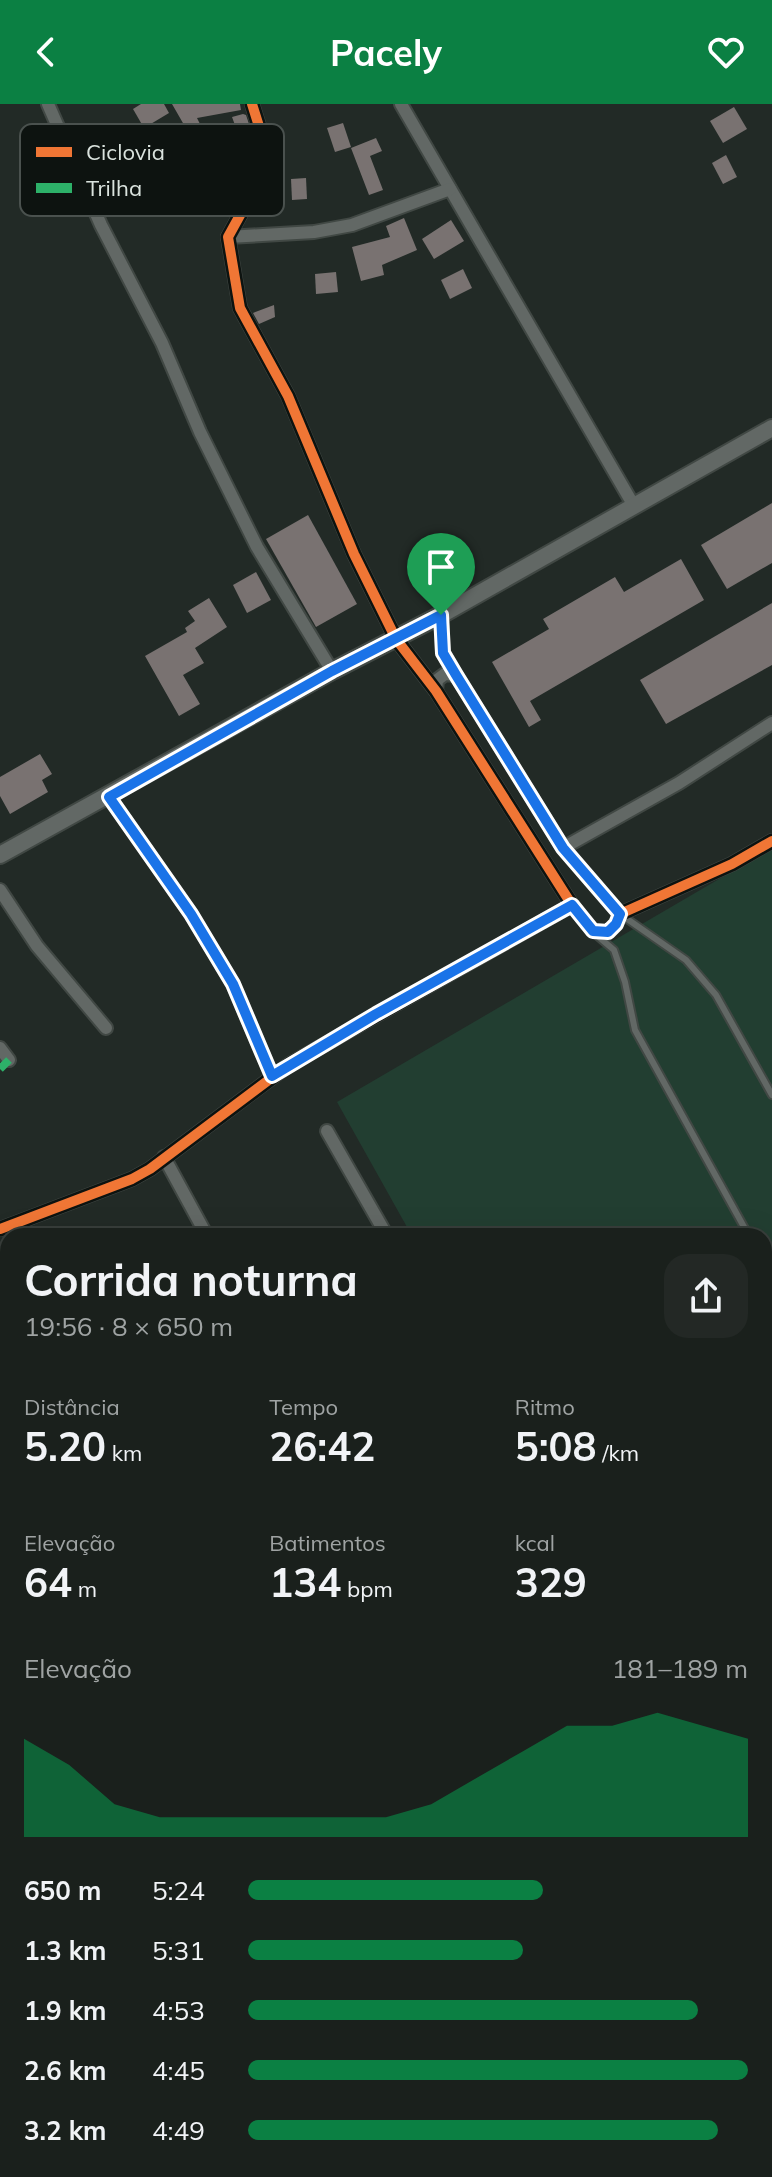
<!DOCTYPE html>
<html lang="pt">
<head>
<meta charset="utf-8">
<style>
	:root { --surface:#1a201c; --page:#232825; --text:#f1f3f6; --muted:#9fa3a3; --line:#383e3b; --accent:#0b8043 }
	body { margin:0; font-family:Mulish,sans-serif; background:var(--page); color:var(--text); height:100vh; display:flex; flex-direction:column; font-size:30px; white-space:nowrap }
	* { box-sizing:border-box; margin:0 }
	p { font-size:26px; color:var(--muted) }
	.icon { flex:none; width:44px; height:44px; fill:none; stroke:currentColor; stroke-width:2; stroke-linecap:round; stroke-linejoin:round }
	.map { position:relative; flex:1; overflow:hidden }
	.drawer { position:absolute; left:0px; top:1124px; width:772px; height:950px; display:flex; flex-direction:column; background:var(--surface); border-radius:24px 24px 0 0; box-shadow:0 8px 32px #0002,0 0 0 2px var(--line) }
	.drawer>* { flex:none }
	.pin { position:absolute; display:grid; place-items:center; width:68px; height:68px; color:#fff; margin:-82px -34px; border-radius:50% 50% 50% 0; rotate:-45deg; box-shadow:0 0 8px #0007 }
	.pin .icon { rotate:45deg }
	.round { display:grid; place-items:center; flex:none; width:84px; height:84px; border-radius:24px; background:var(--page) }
	.overview { display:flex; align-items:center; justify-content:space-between; height:136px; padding:0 24px }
	h1 { font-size:44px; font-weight:700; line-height:60px }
	.metrics { display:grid; grid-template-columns:repeat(3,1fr); gap:12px; height:136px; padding:8px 24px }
	.metrics div { display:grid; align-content:center }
	.metrics b { font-size:40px; font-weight:700 }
	.metrics small { font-size:22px; font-weight:400 }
	.metrics p { font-size:22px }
	.chart { height:224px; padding:16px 24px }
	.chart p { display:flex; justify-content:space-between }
	.chart svg { width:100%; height:144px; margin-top:8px; fill:var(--accent); opacity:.7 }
	ul { padding:0 24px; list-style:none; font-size:26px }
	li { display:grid; grid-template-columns:128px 96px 1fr; align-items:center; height:60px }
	li i { height:20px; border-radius:10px; background:var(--accent) }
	header { display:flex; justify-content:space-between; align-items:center; height:104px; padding:0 24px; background:var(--accent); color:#fff; font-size:36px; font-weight:700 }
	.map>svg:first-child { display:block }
	.green { fill:#223e31 }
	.building { fill:#797271 }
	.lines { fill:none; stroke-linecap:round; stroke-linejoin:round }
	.service-casing { stroke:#414844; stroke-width:10 }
	.minor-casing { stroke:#414844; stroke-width:16 }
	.secondary-casing { stroke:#414844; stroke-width:20 }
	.service { stroke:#626865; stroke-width:6 }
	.minor { stroke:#626865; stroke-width:12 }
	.secondary { stroke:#626865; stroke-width:16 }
	.quiet { stroke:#2db169; stroke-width:8; stroke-dasharray:16 8; stroke-linecap:butt }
	.cycleway-casing { stroke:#0d1310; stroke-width:15 }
	.cycleway { stroke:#f07635; stroke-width:10 }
	.route-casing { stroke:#fff; stroke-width:16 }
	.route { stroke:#1a73e8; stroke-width:10 }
	.key { fill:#0d1310; stroke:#4a514e; stroke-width:2 }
	.key-label { font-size:22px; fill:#dae3de }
</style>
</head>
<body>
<header><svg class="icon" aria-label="back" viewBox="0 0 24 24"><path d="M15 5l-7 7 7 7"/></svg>Pacely<svg class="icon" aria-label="heart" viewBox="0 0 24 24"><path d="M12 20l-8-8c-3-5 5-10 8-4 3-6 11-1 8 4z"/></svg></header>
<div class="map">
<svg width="772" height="2073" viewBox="0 0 772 2073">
	<rect width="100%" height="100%" fill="#222a26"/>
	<!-- green -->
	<g class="green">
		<polygon points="772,744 772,1765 764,1751 764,1132 412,1132 337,998"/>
		<polygon points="0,1551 8,1565 8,2066 295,2066 299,2073 0,2073"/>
	</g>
	<!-- building -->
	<g class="building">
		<polygon points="141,0 164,0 169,9 144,24 133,5"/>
		<polygon points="172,0 240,0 241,6 197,14 216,52 201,60 187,35 191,33"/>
		<polygon points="734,3 747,25 723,39 710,17"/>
		<polygon points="243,10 246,11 252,29 244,78 232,76 239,32 232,13"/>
		<polygon points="343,19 351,43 335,48 327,24"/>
		<polygon points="376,34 382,47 370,52 383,86 369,91 351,44"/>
		<polygon points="726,51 737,73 723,80 712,59"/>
		<polygon points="306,74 307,95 292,96 291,75"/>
		<polygon points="404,114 417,146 382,161 384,171 361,177 352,143 390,133 386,122"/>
		<polygon points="451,116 464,137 434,155 422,135"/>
		<polygon points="463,165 472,184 450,195 441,176"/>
		<polygon points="336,168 338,188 316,190 315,170"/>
		<polygon points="274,201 275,213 259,220 253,209"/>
		<polygon points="772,399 772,459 727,485 701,441"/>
		<polygon points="308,411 357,500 316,523 266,435"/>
		<polygon points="681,455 704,496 530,597 541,616 529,623 492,558 549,525 543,515 615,473 624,488"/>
		<polygon points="256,468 271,496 247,509 233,481"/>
		<polygon points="209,494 227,523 195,544 204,559 183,571 200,600 179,612 145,552 187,528 185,524 195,517 188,507"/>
		<polygon points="772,499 772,561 666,620 640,576"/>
		<polygon points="40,650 52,670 42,676 48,688 10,710 0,692 0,673"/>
	</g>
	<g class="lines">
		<!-- service casing -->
		<g class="service-casing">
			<g id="service">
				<polyline points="620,810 686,856 716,891 772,991"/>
				<polyline points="594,829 614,846 625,878 635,926 749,1132"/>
				<polyline points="764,1159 772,1173"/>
			</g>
		</g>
		<!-- minor casing -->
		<g class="minor-casing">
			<g id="minor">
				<polyline points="48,0 101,121 162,239 200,328 257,443 332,567"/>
				<polyline points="252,0 263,35 250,93 228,133 240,204 288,292 354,450 396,535 436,587 572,801 593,827 608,828 616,820 620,810 732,760 772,737"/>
				<polyline points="401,0 634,402"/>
				<polyline points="228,133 314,128 352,121 450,85"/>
				<polyline points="441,511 443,549 456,571 563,744 620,810"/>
				<polyline points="436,587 437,576 445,570 456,571"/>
				<polyline points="109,693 191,810 233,880 272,972"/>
				<polyline points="563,744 679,679 772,619"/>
				<polyline points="0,786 37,842 106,924"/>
				<polyline points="0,944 9,956"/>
				<polyline points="327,1027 387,1132"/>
				<polyline points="164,1053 207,1132"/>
				<polyline points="0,1125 132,1075 150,1065 290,960 572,801"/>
				<polyline points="0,1190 4,1196 8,1194"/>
				<polyline points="0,1341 8,1336"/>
				<polyline points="0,1524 8,1519"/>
				<polyline points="764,1772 772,1785"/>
				<polyline points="764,1797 772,1792"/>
				<polyline points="764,1980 772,1975"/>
				<polyline points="355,2066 358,2073"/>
				<polyline points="415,2066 419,2073"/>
				<polyline points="598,2073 611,2066"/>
			</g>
		</g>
		<!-- secondary casing -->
		<g class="secondary-casing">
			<polyline id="secondary" points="0,751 332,567 441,511 772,324"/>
		</g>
		<!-- service -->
		<use href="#service" class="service"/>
		<!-- minor -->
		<use href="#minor" class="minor"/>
		<!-- secondary -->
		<use href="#secondary" class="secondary"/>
		<!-- quiet -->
		<polyline class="quiet" points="0,965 9,956"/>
		<!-- cycleway casing -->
		<g class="cycleway-casing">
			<g id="cycleway">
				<polyline points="252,0 263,35 250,93 228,133 240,204 288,292 354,450 396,535 436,587 572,801 593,827 608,828 616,820 620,810 732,760 772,737"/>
				<polyline points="0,1125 132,1075 150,1065 290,960 572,801"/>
			</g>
		</g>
		<!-- cycleway -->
		<use href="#cycleway" class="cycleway"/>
	</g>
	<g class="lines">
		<!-- route casing -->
		<g class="route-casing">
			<polygon id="route" points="441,511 443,549 456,571 563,744 620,810 616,820 608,828 593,827 572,801 376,910 272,972 233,880 191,810 109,693 332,567"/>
		</g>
		<!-- route -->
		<use href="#route" class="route"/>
	</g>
	<!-- legend -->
	<rect x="20" y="20" width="264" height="92" rx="12" class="key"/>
	<rect x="36" y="43" width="36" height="10" fill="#f07635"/>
	<rect x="36" y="79" width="36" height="10" fill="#2db169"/>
	<g class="key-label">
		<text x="86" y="56">Ciclovia</text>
		<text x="86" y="92">Trilha</text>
	</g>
</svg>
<div class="pin" style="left:441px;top:511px;background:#1e9e55"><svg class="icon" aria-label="arrive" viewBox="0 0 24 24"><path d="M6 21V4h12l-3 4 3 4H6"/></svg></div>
<section class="drawer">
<div class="overview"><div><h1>Corrida noturna</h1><p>19:56 · 8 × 650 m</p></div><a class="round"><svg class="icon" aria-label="share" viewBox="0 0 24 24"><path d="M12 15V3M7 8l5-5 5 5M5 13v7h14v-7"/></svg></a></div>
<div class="metrics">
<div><p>Distância</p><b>5.20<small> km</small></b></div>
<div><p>Tempo</p><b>26:42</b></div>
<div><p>Ritmo</p><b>5:08<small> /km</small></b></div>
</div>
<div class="metrics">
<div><p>Elevação</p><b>64<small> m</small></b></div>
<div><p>Batimentos</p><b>134<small> bpm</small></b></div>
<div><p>kcal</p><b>329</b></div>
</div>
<div class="chart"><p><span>Elevação</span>181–189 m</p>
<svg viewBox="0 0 160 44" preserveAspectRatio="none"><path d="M0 44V14L10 22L20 34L30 38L40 38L50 38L60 38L70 38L80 38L90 34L100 26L110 18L120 10L130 10L140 6L150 10L160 14V44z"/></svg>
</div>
<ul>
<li><b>650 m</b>5:24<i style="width:59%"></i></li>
<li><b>1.3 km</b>5:31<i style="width:55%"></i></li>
<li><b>1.9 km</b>4:53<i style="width:90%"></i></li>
<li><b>2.6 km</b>4:45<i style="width:100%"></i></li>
<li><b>3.2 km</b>4:49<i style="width:94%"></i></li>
</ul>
</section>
</div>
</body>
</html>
